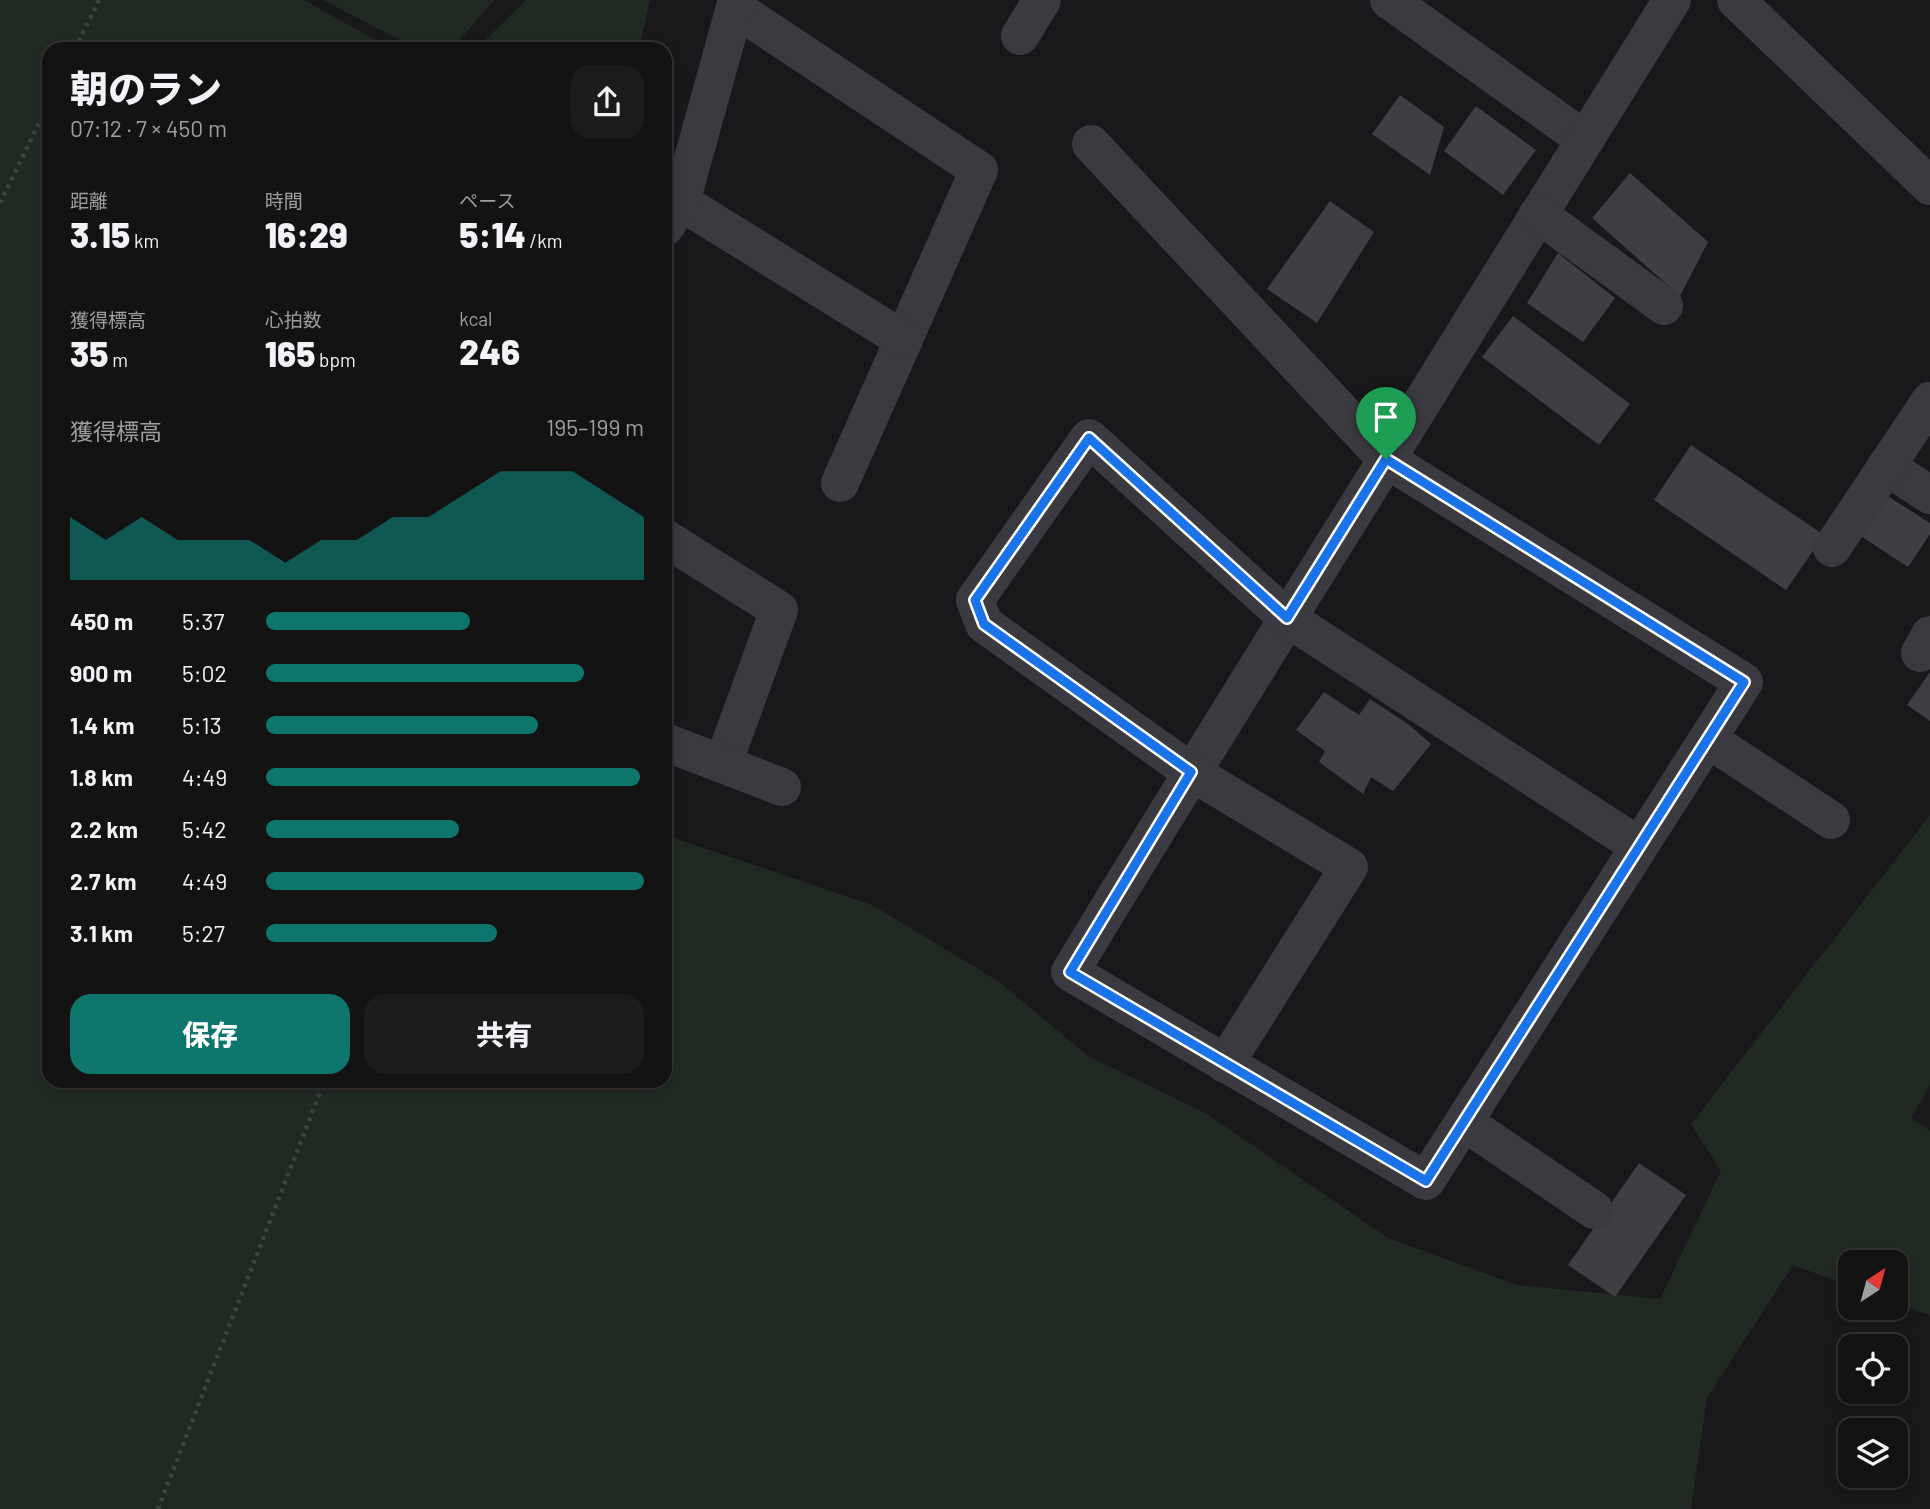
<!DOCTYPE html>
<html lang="ja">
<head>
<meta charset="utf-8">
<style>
	:root { --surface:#131314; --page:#1c1c1d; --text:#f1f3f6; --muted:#9d9ea0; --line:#323234; --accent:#0f766e }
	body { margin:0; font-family:Barlow,"Noto Sans JP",sans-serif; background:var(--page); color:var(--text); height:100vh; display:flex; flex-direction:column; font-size:26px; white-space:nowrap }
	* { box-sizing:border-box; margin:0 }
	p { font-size:23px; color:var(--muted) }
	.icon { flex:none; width:38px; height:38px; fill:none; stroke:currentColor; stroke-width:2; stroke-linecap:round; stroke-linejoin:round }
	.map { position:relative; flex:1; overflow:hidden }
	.sheet { position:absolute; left:42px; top:42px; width:630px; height:1046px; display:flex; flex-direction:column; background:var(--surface); border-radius:21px; box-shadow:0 4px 10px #0003,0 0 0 2px var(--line) }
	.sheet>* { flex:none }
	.needle { width:46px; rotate:36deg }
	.controls { position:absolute; left:1838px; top:1250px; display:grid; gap:14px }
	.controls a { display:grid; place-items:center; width:70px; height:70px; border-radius:14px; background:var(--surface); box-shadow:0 4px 10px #0003,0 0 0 2px var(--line); font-size:35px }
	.pin { position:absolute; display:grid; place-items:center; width:60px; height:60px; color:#fff; margin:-72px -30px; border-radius:50% 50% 50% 0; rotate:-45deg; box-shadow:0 0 7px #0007 }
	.pin .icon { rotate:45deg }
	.round { display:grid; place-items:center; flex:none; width:74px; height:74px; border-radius:21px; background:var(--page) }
	.overview { display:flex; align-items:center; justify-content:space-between; height:119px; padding:0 28px }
	h1 { font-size:38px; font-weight:800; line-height:52px }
	.figures { display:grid; grid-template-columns:repeat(3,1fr); gap:10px; height:119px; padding:7px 28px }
	.figures div { display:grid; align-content:center }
	.figures b { font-size:35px; font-weight:800 }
	.figures small { font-size:19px; font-weight:400 }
	.figures p { font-size:19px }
	.chart { height:196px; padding:14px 28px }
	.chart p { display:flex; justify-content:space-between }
	.chart svg { width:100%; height:126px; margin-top:7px; fill:var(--accent); opacity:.7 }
	.button { display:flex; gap:14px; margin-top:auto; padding:14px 28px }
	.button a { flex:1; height:80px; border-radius:21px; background:var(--accent); color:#fff; font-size:28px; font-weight:800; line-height:80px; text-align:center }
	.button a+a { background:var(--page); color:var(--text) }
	ul { padding:0 28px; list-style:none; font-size:23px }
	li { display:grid; grid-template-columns:112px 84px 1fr; align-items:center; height:52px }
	li i { height:18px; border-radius:9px; background:var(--accent) }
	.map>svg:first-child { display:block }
	.green { fill:#202a23 }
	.building { fill:#3e3e43 }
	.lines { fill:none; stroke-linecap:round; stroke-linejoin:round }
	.path { stroke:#404047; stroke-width:4.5; stroke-dasharray:3.5 5; stroke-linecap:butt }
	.minor { stroke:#3a3a40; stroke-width:38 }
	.route-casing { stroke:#fff; stroke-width:14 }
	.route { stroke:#1a73e8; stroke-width:9 }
</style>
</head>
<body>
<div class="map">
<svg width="1930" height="1509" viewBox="0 0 1930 1509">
	<rect width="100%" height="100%" fill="#19191b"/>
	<!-- green -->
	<g class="green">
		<polygon points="0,0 304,0 391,49 49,49 49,1082 665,1082 665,835 872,905 998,981 1088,1056 1207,1114 1388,1238 1517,1285 1660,1299 1721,1171 1691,1124 1930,815 1930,1085 1911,1118 1930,1131 1930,1315 1895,1303 1895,1262 1850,1262 1850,1286 1793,1265 1707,1398 1691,1509 0,1509"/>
		<polygon points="323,0 494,0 452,49 417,49"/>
		<polygon points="526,0 650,0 639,49 470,49 481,44"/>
	</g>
	<!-- building -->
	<g class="building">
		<polygon points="1400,95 1444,127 1430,175 1372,134"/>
		<polygon points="1476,106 1536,150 1503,195 1444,151"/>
		<polygon points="1630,173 1708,242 1680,296 1592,218"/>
		<polygon points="1330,201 1374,232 1317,323 1267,289"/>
		<polygon points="1558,253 1615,298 1583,342 1527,303"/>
		<polygon points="1513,316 1630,404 1599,445 1482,357"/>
		<polygon points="1691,445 1824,535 1786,590 1654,500"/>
		<polygon points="1886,495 1930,523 1930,534 1908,567 1859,535"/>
		<polygon points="1930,672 1930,721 1907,705"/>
		<polygon points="1324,692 1359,715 1370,699 1408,724 1431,744 1393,791 1371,777 1363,794 1319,762 1325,751 1296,730"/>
		<polygon points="1639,1163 1686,1195 1615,1297 1568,1265"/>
	</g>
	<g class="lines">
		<!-- path -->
		<g class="path">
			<polyline points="75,49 99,0"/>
			<polyline points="0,203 49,103"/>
			<polyline points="158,1509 324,1082"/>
		</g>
		<!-- minor -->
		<g class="minor">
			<polyline points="1389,0 1584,139"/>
			<polyline points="1736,0 1930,186"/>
			<polyline points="736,9 979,170 840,483"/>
			<polyline points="1020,36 1042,0"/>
			<path d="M1091,144L1386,459L1744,682L1426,1181L1070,972C1174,800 1281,629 1387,459C1482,306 1576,152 1672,0"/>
			<polyline points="681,202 904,340"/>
			<polyline points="1538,214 1664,306"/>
			<polyline points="665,227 681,202 737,0"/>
			<polyline points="1886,466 1930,495"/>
			<polyline points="665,538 779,610 723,764"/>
			<polyline points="1832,548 1930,401"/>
			<polyline points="1920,653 1930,635"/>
			<polyline points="1708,739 1831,820"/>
			<polyline points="665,742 782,787"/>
			<polyline points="1225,1064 1349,867 1191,772 984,624 975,600 1089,438 1287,618 1639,846"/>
			<polyline points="1464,1122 1594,1210"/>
		</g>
	</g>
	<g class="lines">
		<!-- route casing -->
		<g class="route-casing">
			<polygon id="route" points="1089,438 1287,618 1386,459 1744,682 1426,1181 1070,972 1191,772 984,624 975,600"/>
		</g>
		<!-- route -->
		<use href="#route" class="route"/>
	</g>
</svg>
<div class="controls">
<a><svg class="needle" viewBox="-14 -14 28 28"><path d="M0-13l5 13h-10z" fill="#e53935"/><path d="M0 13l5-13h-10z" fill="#9d9ea0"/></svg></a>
<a><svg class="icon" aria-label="locate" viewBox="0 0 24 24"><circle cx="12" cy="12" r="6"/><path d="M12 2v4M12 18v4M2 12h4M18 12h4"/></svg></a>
<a><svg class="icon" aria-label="layers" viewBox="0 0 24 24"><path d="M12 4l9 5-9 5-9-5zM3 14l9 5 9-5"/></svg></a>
</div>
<div class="pin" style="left:1386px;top:459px;background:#1e9e55"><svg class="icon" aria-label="arrive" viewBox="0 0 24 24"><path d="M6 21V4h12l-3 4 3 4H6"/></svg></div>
<section class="sheet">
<div class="overview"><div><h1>朝のラン</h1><p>07:12 · 7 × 450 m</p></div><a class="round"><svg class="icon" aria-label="share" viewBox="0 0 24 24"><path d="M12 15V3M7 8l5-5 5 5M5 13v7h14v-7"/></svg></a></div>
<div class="figures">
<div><p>距離</p><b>3.15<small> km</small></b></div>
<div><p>時間</p><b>16:29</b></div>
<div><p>ペース</p><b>5:14<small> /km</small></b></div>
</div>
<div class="figures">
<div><p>獲得標高</p><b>35<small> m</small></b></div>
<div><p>心拍数</p><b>165<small> bpm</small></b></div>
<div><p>kcal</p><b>246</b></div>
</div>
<div class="chart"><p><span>獲得標高</span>195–199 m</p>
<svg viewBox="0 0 160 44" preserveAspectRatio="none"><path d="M0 44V22L10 30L20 22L30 30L40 30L50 30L60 38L70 30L80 30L90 22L100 22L110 14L120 6L130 6L140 6L150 14L160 22V44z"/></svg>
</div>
<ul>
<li><b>450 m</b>5:37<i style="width:54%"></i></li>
<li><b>900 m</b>5:02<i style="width:84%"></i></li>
<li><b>1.4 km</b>5:13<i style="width:72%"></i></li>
<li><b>1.8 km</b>4:49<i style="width:99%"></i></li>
<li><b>2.2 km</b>5:42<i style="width:51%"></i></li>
<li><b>2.7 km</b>4:49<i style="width:100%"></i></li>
<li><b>3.1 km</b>5:27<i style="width:61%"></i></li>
</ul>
<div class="button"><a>保存</a><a>共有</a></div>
</section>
</div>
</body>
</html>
